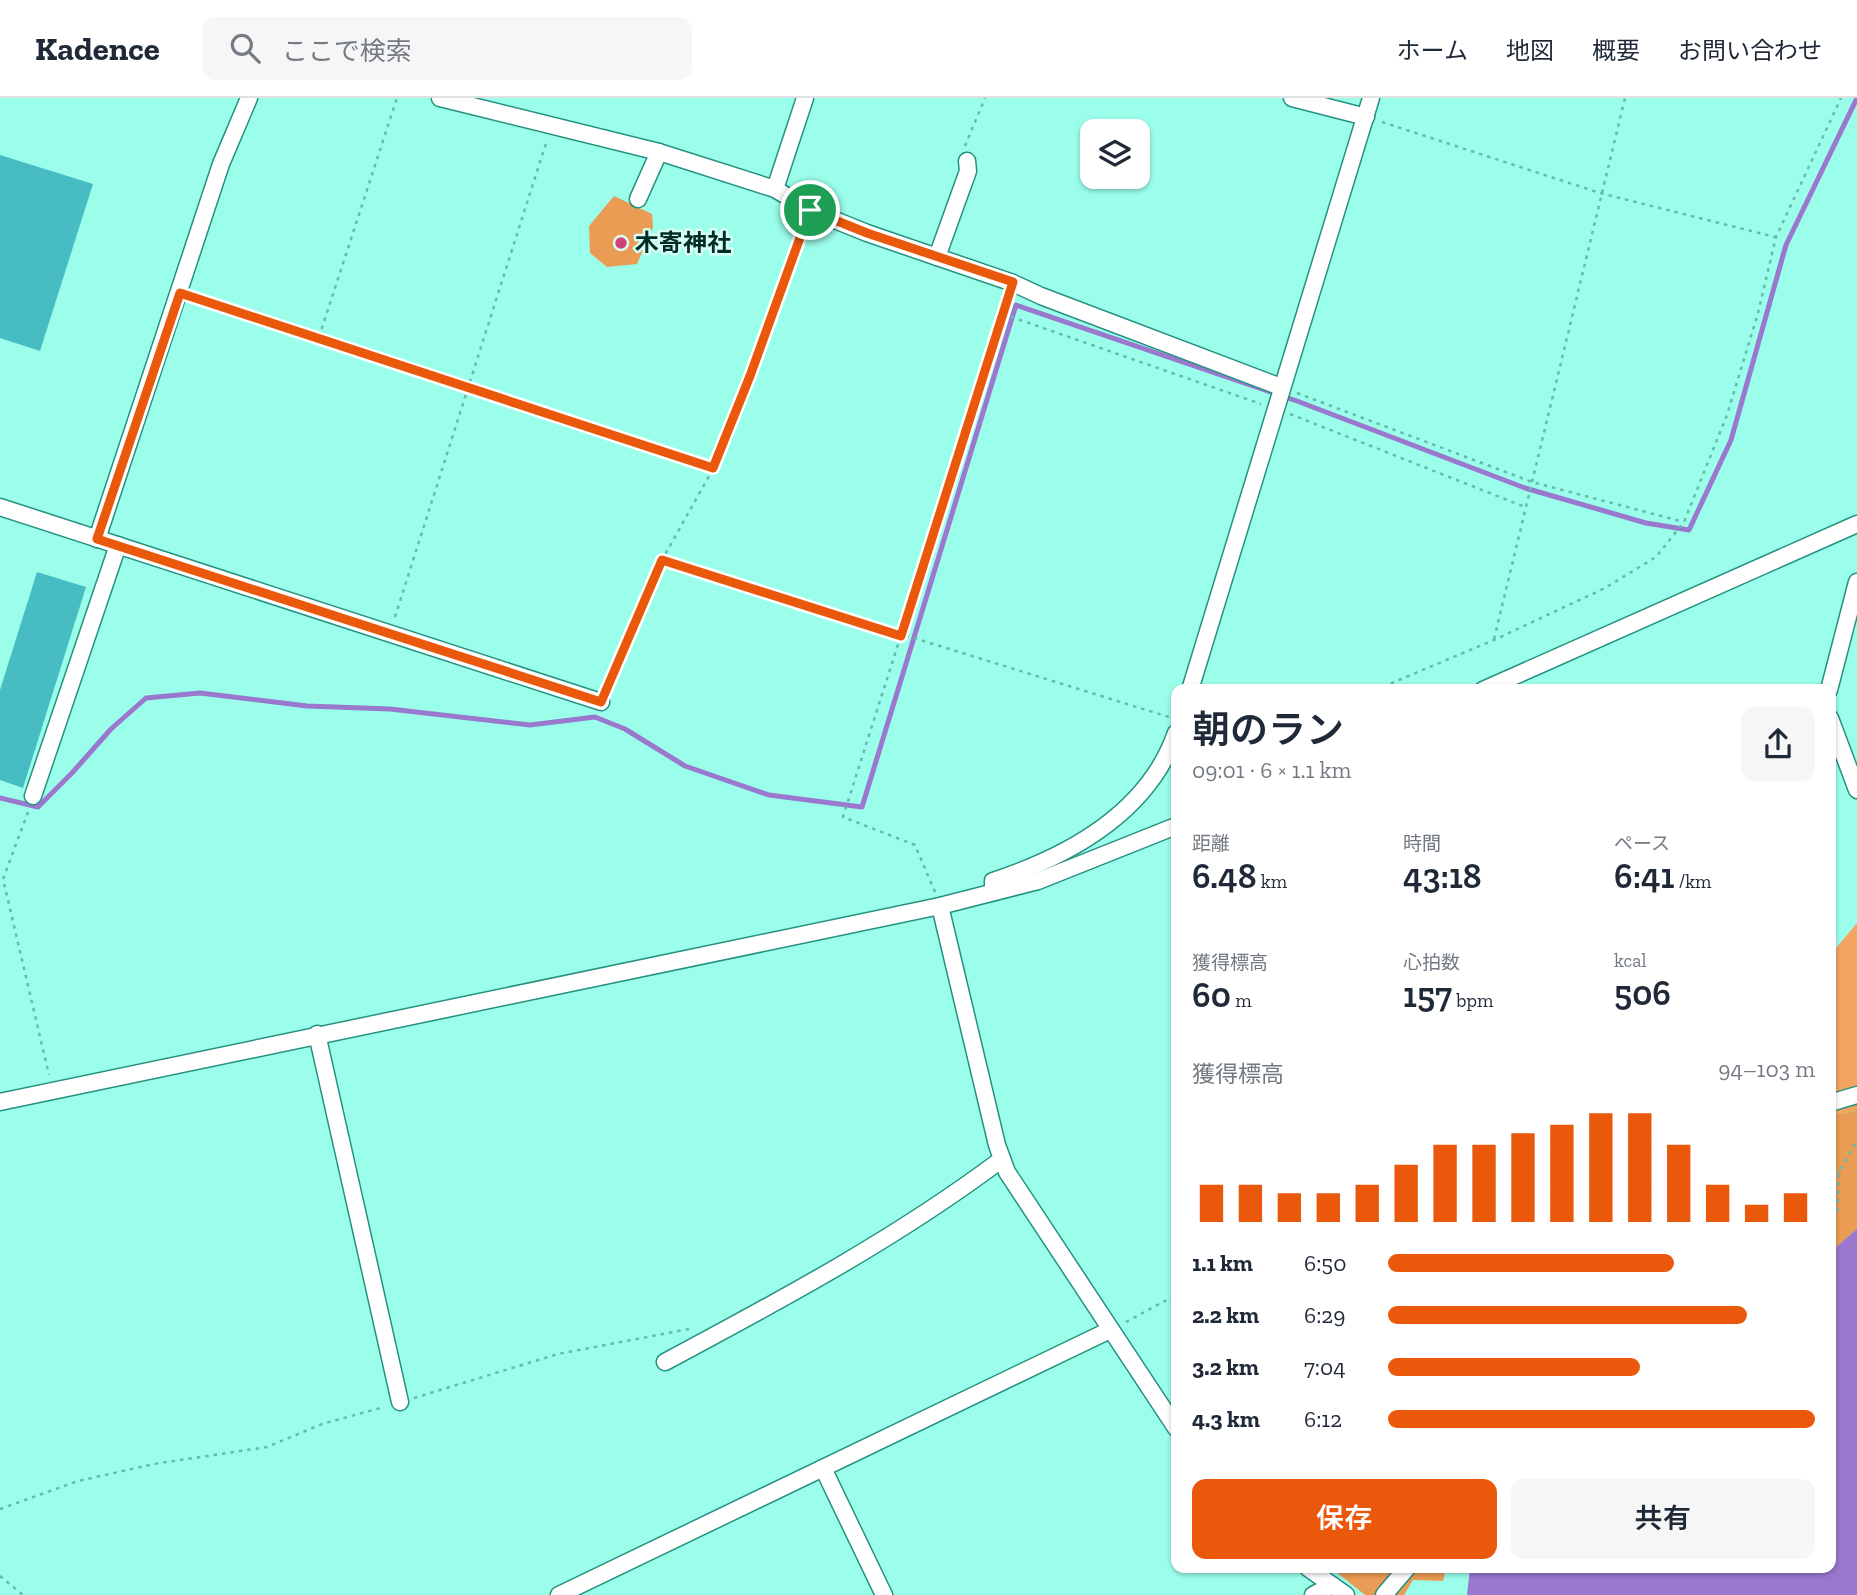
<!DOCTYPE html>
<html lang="ja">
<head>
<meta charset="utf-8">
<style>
	:root { --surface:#fff; --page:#f6f6f7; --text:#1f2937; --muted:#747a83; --line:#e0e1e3; --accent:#ea580c }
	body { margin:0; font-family:"Zilla Slab","Noto Sans JP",serif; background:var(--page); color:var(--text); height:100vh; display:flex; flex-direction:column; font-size:26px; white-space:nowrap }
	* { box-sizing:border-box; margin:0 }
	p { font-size:23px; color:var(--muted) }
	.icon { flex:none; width:38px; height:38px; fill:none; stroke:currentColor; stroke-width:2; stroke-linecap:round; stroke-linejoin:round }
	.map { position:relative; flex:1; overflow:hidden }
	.sheet { position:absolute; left:1171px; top:586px; width:665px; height:889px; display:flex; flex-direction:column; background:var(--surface); border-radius:14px; box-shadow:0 2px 5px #0004 }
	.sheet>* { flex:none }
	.fabs { position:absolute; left:1080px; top:21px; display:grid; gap:14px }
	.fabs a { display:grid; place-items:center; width:70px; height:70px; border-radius:14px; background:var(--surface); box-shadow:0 2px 5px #0004; font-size:35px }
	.pin { position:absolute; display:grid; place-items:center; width:60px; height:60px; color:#fff; margin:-30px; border:4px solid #fff; border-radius:50%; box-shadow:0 2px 7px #0007 }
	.round { display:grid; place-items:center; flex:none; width:74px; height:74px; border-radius:14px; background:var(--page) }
	.head { display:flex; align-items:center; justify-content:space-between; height:119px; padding:0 21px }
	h1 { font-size:38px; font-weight:600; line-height:52px }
	.figures { display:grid; grid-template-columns:repeat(3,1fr); gap:10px; height:119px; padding:7px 21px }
	.figures div { display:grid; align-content:center }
	.figures b { font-size:35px; font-weight:600 }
	.figures small { font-size:19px; font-weight:400 }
	.figures p { font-size:19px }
	.chart { height:196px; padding:14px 21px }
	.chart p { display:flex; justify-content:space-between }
	.chart svg { width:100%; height:126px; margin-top:7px; stroke:var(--accent); stroke-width:6 }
	.cta { display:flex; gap:14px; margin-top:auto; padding:14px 21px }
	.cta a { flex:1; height:80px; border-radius:14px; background:var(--accent); color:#fff; font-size:28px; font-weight:600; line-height:80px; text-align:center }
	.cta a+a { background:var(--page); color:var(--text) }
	ul { padding:0 21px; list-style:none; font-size:23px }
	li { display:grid; grid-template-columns:112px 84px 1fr; align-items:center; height:52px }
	li i { height:18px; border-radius:9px; background:var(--accent) }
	header { display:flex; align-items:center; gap:42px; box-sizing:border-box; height:98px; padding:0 35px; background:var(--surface); border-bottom:2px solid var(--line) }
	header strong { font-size:33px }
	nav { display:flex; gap:38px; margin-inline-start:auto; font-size:24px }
	.search { width:490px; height:63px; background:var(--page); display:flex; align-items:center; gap:18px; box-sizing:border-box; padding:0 24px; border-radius:14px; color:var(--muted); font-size:26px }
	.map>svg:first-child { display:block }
	.green { fill:#f3a560 }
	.forest { fill:#ea9b54 }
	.water { fill:#9978ce }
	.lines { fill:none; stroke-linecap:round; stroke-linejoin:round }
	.stream { stroke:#9978ce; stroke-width:5 }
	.building { fill:#48bcc3 }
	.minor-casing { stroke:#259181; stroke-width:19 }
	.path { stroke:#68baab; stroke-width:2.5; stroke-dasharray:3.5 5; stroke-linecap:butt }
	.minor { stroke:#fff; stroke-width:16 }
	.route-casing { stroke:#fff; stroke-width:14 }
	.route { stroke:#ea580c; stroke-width:9 }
	.poi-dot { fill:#ce4379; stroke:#dafef6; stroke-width:2.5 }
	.labels { text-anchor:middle; stroke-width:5; stroke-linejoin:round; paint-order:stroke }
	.poi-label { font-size:24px; font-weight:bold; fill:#012f28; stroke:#dafef6; text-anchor:start }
</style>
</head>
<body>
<header>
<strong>Kadence</strong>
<div class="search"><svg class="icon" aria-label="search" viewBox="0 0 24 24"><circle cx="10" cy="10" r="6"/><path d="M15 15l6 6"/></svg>ここで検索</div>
<nav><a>ホーム</a><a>地図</a><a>概要</a><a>お問い合わせ</a></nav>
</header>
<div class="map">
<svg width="1857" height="1497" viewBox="0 0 1857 1497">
	<rect width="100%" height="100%" fill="#9bfeeb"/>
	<!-- green -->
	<polygon class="green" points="1857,825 1857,1013 1831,1017 1831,856"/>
	<!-- forest -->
	<g class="forest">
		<polygon points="614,98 652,116 653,129 637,166 607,169 590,155 589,128"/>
		<polygon points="1857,1013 1857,1131 1835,1150 1831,1159 1831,1017"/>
		<polygon points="1331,1470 1446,1470 1443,1483 1413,1482 1404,1497 1365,1497"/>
	</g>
	<!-- water -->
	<polygon class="water" points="1857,1131 1857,1497 1467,1497 1470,1470 1830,1470 1831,1159 1835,1150"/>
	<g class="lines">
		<!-- stream -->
		<polyline class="stream" points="0,700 38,709 72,675 111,631 146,600 200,595 307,608 390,611 530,627 595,619 625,631 685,668 769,697 862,709 1016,207 1297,303 1525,390 1646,425 1689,432 1731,342 1786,147 1857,0"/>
	</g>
	<!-- building -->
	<g class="building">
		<polygon points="0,57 93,86 40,253 0,240"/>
		<polygon points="37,474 86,489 23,690 0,682 0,592"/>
	</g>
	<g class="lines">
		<!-- minor casing -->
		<g class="minor-casing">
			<g id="minor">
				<polyline points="440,0 659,54 775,91 810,112 867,135 1013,185 1041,198 1281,289"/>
				<polyline points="1292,0 1366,19"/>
				<polyline points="775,91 805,0"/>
				<polyline points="638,101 659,54"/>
				<polyline points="937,159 968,73 967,63"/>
				<polyline points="0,409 601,604"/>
				<polyline points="97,441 221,66 249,0"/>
				<polyline points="1190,592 1371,0"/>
				<polyline points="1483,592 1857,426"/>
				<polyline points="1829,592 1857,484"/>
				<polyline points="1830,620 1857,692"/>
				<polyline points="33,698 118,447"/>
				<path d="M993,794V783C1069,758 1148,715 1176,635"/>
				<polyline points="940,808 997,1047 1007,1074 1176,1330"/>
				<polyline points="317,936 400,1304"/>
				<polyline points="0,1004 940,808 1038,783 1176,728"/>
				<polyline points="1830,1005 1857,997"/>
				<path d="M665,1264C781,1202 897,1140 1002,1061"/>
				<polyline points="823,1370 884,1497"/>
				<polyline points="1308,1470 1346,1497"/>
				<polyline points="559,1497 1110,1232"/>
				<polyline points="1313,1497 1332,1487"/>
				<polyline points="1384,1497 1407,1470"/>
			</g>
		</g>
		<!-- path -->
		<g class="path">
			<polyline points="1382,24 1600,95 1775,139"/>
			<polyline points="965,48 985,0"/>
			<polyline points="193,199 713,371"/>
			<polyline points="1003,216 1261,306"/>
			<polyline points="319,239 397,0"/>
			<polyline points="1297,295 1532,384 1684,424"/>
			<polyline points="1290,316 1525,409"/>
			<polyline points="662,462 1169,619"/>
			<polyline points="395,519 547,42"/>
			<polyline points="1494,541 1625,0"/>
			<polyline points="608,588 662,462 713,371 804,128"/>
			<polyline points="1375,592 1494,542 1605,490 1656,459 1684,424 1727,317 1758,215 1776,139 1841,0"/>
			<polyline points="28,714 3,781 49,977"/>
			<polyline points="935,794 915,747 843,719 1008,201"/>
			<polyline points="1830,1068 1839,1074"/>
			<polyline points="1830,1118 1837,1113 1839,1074 1857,1042"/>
			<polyline points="1126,1224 1176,1197"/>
			<polyline points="414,1300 558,1256 689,1231"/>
			<polyline points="0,1411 78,1383 154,1366 267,1349 322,1326 384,1309"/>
			<polyline points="0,1478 23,1497"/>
		</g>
		<!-- minor -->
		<use href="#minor" class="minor"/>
	</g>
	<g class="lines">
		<!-- route casing -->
		<g class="route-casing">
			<polygon id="route" points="810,112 867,135 1013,184 901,538 662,462 601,604 97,441 180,195 713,370 750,278"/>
		</g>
		<!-- route -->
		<use href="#route" class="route"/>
	</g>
	<!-- markers -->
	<circle class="poi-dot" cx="621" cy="145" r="7"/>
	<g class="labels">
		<!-- poi labels -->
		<g class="poi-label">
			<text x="635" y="153">木寄神社</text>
		</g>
	</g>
</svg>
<div class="fabs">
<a><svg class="icon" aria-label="layers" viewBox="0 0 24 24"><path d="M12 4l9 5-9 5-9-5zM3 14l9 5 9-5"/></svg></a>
</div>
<div class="pin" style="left:810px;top:112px;background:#1e9e55"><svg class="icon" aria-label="arrive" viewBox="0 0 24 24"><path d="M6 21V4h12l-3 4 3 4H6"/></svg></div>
<section class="sheet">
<div class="head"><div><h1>朝のラン</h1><p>09:01 · 6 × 1.1 km</p></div><a class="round"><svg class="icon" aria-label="share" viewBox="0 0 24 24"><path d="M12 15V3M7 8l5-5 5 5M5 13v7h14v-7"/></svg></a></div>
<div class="figures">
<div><p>距離</p><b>6.48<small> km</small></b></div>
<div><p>時間</p><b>43:18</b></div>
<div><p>ペース</p><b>6:41<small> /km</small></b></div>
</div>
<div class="figures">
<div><p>獲得標高</p><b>60<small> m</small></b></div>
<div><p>心拍数</p><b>157<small> bpm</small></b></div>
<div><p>kcal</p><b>506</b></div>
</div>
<div class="chart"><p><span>獲得標高</span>94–103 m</p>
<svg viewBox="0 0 160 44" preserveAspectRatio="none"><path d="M5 44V31M15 44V31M25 44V34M35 44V34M45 44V31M55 44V24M65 44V17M75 44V17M85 44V13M95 44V10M105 44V6M115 44V6M125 44V17M135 44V31M145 44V38M155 44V34"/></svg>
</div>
<ul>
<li><b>1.1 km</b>6:50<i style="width:67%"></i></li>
<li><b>2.2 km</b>6:29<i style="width:84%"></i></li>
<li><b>3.2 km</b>7:04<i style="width:59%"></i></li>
<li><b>4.3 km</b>6:12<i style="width:100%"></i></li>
</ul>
<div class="cta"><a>保存</a><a>共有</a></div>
</section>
</div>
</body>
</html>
